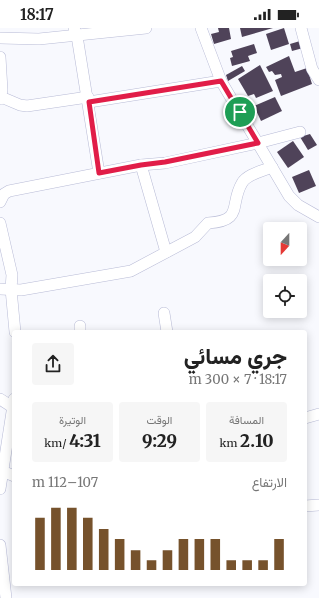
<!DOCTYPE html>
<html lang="ar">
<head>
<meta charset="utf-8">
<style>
	:root { --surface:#fff; --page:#f6f6f6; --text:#222; --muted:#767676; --accent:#76522c }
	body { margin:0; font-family:Merriweather,Vazirmatn,serif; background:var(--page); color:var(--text); direction:rtl; height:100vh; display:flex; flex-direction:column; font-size:15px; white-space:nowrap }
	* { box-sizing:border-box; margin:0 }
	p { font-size:13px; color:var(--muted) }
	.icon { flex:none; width:22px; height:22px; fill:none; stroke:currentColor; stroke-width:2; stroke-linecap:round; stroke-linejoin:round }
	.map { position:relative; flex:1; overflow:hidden; direction:ltr }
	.drawer { position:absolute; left:12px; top:302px; width:295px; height:256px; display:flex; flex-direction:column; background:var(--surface); border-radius:4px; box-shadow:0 2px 10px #0003; direction:rtl }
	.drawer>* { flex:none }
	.needle { width:26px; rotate:201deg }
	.fabs { position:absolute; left:263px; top:194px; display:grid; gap:8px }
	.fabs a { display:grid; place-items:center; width:44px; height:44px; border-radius:4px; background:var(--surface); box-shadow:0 2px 10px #0003; font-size:20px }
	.pin { position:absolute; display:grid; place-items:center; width:34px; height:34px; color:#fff; margin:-17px; border:2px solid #fff; border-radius:50%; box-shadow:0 1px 4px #0007 }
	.round { display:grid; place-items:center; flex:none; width:42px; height:42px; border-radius:4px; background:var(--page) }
	.summary { display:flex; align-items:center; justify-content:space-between; height:68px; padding:0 20px }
	h1 { font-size:22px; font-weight:800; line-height:30px }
	.stats { display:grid; grid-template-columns:repeat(3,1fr); gap:6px; height:68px; padding:4px 20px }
	.stats div { display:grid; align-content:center; border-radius:4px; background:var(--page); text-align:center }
	.stats b { font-size:17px; font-weight:800 }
	.stats small { font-size:11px; font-weight:400 }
	.stats p { font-size:11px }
	.chart { height:112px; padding:8px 20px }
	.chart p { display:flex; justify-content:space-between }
	.chart svg { width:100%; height:72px; margin-top:4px; stroke:var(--accent); stroke-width:6 }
	.status { display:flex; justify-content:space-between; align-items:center; height:28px; padding:0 20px; background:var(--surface); direction:ltr }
	.status svg { height:11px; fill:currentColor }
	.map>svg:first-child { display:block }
	.building { fill:#4f4359 }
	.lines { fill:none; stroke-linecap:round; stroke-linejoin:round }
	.street-casing { stroke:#b8bbd6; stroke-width:12 }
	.street { stroke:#fff; stroke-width:11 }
	.route-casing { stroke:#fff; stroke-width:8 }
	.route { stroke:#e11d48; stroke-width:5 }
</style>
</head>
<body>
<div class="status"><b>18:17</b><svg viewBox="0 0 49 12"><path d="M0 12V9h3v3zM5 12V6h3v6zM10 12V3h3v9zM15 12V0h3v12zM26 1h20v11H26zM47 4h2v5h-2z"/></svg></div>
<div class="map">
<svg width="319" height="570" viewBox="0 0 319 570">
	<rect width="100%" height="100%" fill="#f8f9fe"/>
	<!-- building -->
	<g class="building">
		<polygon points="218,0 229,0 231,11 214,16 211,6 219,4"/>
		<polygon points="240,0 273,0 242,9"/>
		<polygon points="284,0 289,16 271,22 266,6"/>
		<polygon points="300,13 303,20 292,23 290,16"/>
		<polygon points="254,16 257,25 248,28 250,33 232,38 230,30 233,29 231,23"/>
		<polygon points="289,28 295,44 307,40 312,56 281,68 275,52 282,49 281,46 275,47 272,43 269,44 266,39"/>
		<polygon points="260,37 273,63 256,70 254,66 248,68 238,51"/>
		<polygon points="242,38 245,43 228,53 226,47"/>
		<polygon points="275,69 282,83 261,93 254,78"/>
		<polygon points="310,106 317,117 308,122 300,109"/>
		<polygon points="293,113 304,129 288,140 277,124"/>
		<polygon points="309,142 316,158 299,165 292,149"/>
	</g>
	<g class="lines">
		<!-- street casing -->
		<g class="street-casing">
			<g id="street">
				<polyline points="74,0 77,8 99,145"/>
				<polyline points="201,0 221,53 289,168 298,177 319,189"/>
				<polyline points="301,0 312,41 319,52"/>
				<polyline points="0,10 39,11 146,0"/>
				<polyline points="0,29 2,62 0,71"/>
				<polyline points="1,69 20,77 27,78 88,69"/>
				<polyline points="89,74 221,53"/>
				<polyline points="141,137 166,224"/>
				<polyline points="0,174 4,166 9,163 141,137 165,135 258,115 300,104"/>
				<polyline points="0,195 12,247 11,261 15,304"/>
				<path d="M0,261L21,262L131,243L195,209L208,195C244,193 229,177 242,155C247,146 263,143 272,139"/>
				<polyline points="164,285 167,304"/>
				<polyline points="80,304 80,298"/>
				<polyline points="0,371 14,380"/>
				<polyline points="305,390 319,386"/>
				<polyline points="0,442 14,448"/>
				<polyline points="0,461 14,371"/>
				<polyline points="305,478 319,477"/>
				<polyline points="0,517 6,570"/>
			</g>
		</g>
		<!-- street -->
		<use href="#street" class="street"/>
	</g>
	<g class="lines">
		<!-- route casing -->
		<g class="route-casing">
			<polygon id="route" points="221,53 258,115 165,134 141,137 99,145 89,74"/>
		</g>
		<!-- route -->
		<use href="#route" class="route"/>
	</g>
</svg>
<div class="fabs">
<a><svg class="needle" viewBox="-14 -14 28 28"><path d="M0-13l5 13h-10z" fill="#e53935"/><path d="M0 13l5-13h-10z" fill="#767676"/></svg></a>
<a><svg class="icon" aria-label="locate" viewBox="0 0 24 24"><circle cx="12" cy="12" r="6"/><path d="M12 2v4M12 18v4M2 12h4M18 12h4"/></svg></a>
</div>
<div class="pin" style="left:240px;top:84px;background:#1e9e55"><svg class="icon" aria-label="arrive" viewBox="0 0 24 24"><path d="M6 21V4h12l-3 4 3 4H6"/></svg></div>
<section class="drawer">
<div class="summary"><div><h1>جري مسائي</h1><p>18:17 · 7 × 300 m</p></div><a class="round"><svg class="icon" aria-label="share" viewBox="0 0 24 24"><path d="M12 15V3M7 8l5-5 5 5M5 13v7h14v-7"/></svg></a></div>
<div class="stats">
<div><p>المسافة</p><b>2.10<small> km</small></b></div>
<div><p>الوقت</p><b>9:29</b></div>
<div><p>الوتيرة</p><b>4:31<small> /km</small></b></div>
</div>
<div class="chart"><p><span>الارتفاع</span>107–112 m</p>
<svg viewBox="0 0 160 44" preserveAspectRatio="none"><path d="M5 44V12M15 44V6M25 44V6M35 44V12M45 44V19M55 44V25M65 44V32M75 44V38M85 44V32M95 44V25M105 44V25M115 44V25M125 44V38M135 44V38M145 44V38M155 44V25"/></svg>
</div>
</section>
</div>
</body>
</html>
